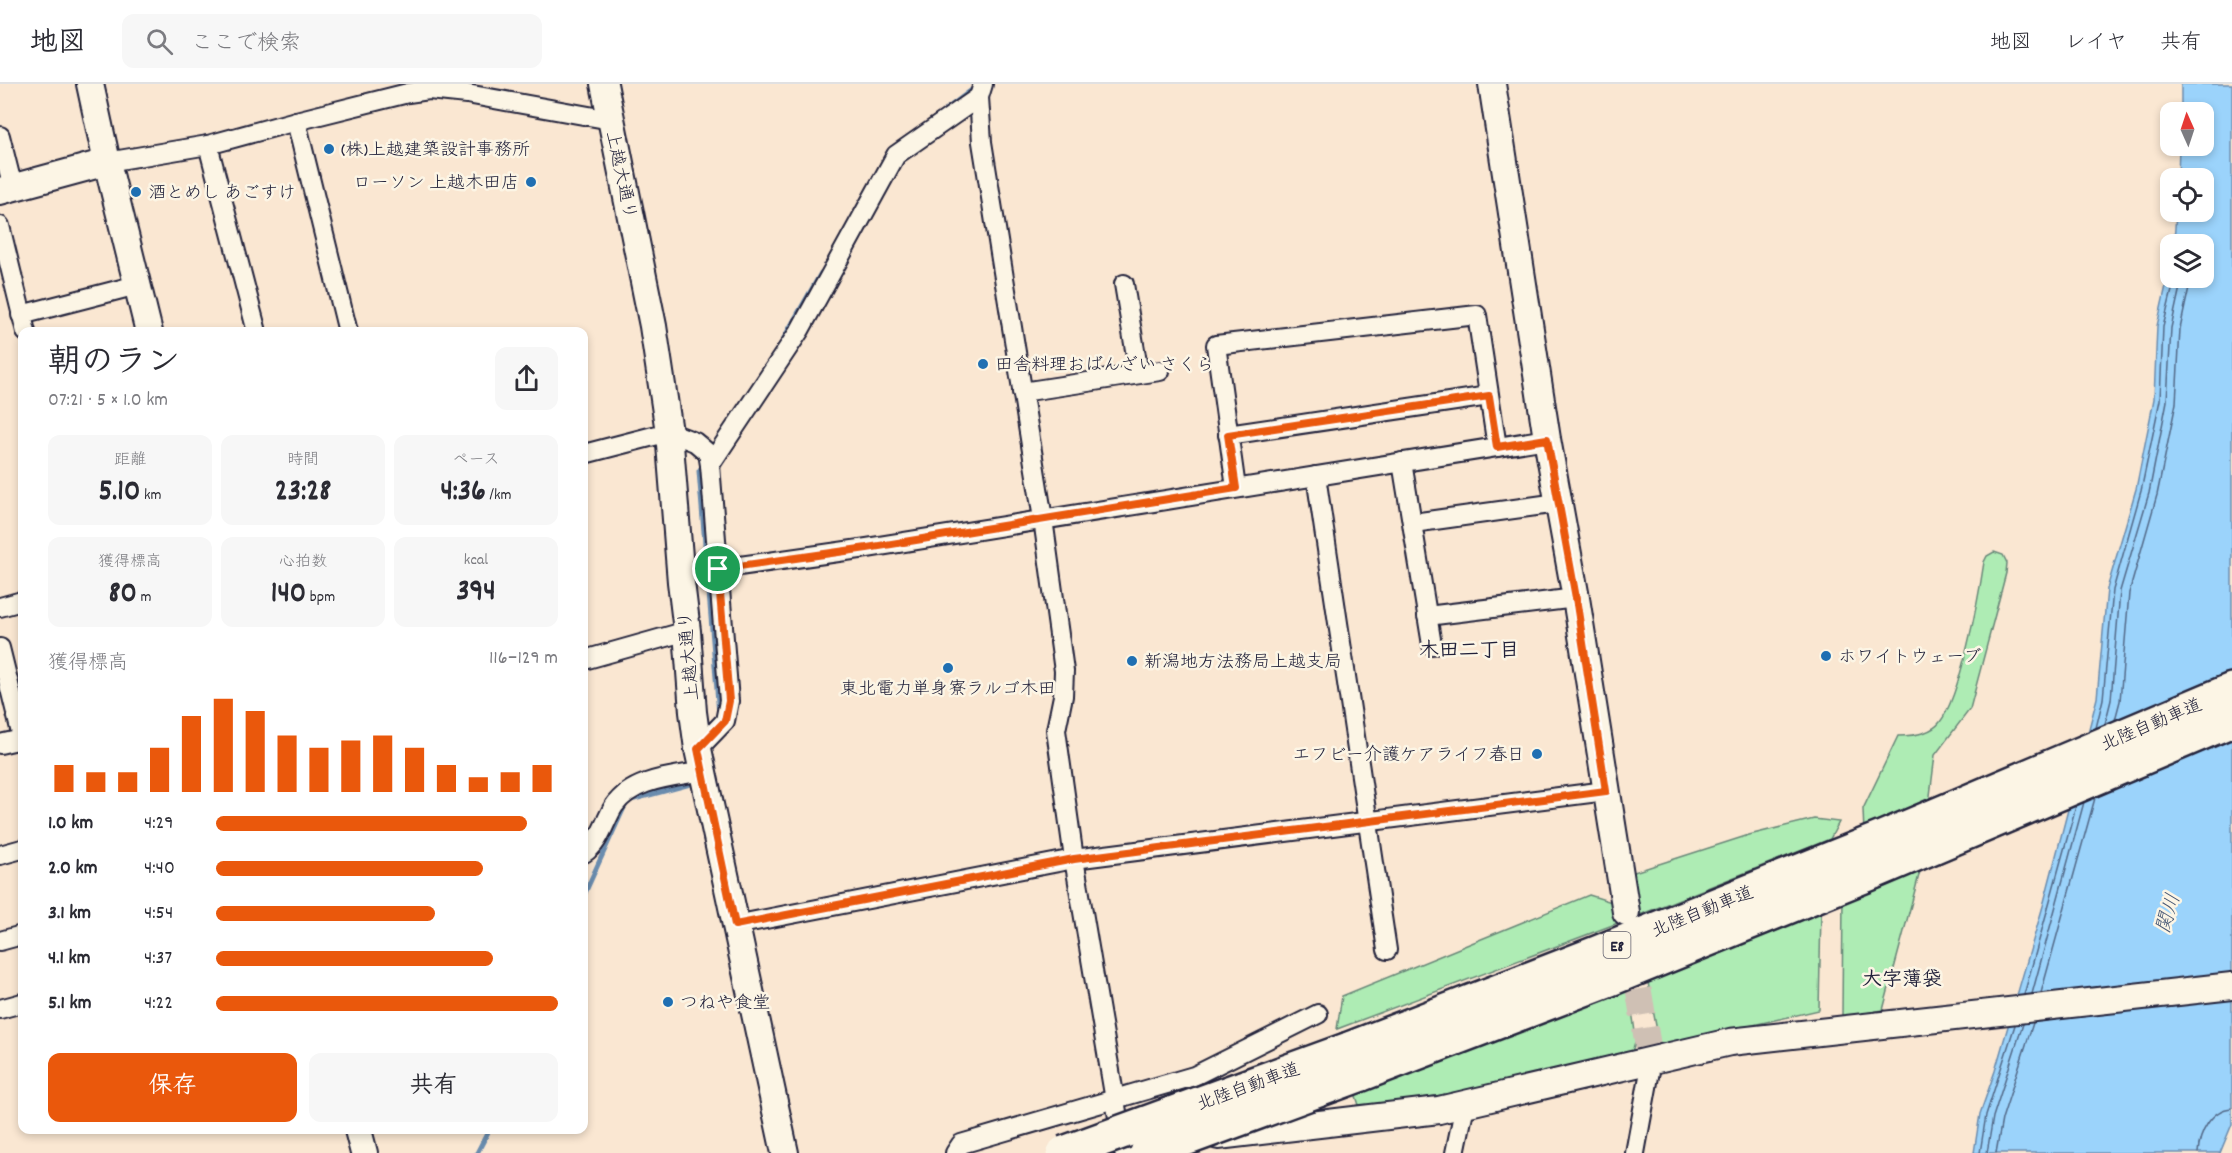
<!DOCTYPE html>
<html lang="ja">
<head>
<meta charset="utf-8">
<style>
	:root { --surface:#fff; --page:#f7f7f7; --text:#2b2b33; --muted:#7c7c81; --line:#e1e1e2; --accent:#ea580c }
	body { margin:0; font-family:Dekko,"Klee One",sans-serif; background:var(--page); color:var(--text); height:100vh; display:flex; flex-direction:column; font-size:22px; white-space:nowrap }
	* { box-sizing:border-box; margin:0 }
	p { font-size:20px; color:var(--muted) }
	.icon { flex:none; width:33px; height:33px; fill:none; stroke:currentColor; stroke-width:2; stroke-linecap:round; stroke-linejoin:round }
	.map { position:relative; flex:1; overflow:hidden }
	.panel { position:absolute; left:18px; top:243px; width:570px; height:807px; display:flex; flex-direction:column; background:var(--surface); border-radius:12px; box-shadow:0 3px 9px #0003 }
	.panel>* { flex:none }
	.needle { width:39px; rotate:357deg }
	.fabs { position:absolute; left:2160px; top:18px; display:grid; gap:12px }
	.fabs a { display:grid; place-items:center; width:54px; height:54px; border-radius:12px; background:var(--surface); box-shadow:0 3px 9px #0003; font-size:30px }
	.pin { position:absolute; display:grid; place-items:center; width:51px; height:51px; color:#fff; margin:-26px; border:3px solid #fff; border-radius:50%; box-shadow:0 2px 6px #0007 }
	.round { display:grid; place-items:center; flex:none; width:63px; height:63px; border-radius:12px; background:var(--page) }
	.head { display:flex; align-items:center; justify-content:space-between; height:102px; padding:0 30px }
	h1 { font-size:33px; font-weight:700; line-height:45px }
	.figures { display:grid; grid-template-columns:repeat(3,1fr); gap:9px; height:102px; padding:6px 30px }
	.figures div { display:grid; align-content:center; border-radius:12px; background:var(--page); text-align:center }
	.figures b { font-size:30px; font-weight:700 }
	.figures small { font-size:16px; font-weight:400 }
	.figures p { font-size:16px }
	.chart { height:168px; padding:12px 30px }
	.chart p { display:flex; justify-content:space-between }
	.chart svg { width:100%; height:108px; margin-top:6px; stroke:var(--accent); stroke-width:6 }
	.primary-button { display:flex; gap:12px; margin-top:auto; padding:12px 30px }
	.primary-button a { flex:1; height:69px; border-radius:12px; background:var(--accent); color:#fff; font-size:24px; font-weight:700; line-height:69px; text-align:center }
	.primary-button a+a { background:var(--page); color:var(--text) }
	ul { padding:0 30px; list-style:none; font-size:20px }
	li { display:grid; grid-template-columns:96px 72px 1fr; align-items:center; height:45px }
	li i { height:15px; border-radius:8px; background:var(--accent) }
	header { display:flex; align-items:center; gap:36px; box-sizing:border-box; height:84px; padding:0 30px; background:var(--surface); border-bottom:2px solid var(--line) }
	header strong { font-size:28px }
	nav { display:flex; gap:33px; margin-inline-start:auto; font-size:21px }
	.search { width:420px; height:54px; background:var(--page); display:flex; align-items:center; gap:15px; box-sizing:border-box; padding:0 21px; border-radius:12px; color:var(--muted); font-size:22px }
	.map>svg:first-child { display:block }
	.green { fill:#aeecb4; stroke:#688778; stroke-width:1.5 }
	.water { fill:#9bd3fb; stroke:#6b8cae; stroke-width:1.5 }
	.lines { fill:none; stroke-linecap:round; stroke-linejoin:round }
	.shore { stroke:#526988; stroke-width:1.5 }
	.stream { stroke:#6b8cae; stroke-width:5 }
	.secondary-tunnel { stroke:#cfc0b4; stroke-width:26; stroke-dasharray:26 13; stroke-linecap:butt }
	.street-casing { stroke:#22223b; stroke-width:22 }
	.secondary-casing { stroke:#22223b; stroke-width:30 }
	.highway-casing { stroke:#22223b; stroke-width:38 }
	.street { stroke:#fcf5e5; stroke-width:18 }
	.secondary { stroke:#fcf5e5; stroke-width:26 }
	.highway { stroke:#fcf5e5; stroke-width:33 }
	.highway-bridge-casing { stroke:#22223b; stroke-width:38; stroke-linecap:butt }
	.highway-bridge { stroke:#fcf5e5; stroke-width:33 }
	.route-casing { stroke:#fff; stroke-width:12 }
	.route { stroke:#ea580c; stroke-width:8 }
	.poi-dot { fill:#1f6fb2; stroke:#fcf5e5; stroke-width:2 }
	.labels { text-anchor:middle; stroke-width:5; stroke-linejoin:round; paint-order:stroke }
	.shield { fill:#fcf5e5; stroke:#63616e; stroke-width:1.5 }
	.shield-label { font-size:16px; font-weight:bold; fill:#22223b }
	.poi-label { font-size:18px; fill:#22223b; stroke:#fcf5e5; text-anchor:start }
	.street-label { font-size:18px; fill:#22223b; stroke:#fcf5e5 }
	.neighbourhood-label { font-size:20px; font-weight:bold; fill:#22223b; stroke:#fcf5e5 }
	.water-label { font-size:20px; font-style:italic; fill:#465775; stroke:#fcf5e5 }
</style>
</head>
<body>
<header>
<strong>地図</strong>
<div class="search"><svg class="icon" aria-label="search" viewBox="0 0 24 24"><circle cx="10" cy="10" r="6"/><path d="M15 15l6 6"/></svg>ここで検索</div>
<nav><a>地図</a><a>レイヤ</a><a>共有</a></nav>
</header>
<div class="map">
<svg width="2232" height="1069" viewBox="0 0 2232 1069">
	<rect width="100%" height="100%" fill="#fae7d2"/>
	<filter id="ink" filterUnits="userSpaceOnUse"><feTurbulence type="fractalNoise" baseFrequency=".0167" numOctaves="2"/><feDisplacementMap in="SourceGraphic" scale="12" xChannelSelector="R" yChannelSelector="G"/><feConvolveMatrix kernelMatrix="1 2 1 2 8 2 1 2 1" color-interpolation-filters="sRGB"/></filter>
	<g filter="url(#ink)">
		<!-- green -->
		<g class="green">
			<path d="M1994,468L2003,471L2007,479L2006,489L1970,625L1935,671L1928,728L1864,750L1863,725L1898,652C1912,652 1931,650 1940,638C1960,613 1979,512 1984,478L1987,472Z"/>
			<polygon points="1814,735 1839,738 1830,755 1637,832 1631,789 1749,751"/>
			<polygon points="1923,776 1883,926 1842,933 1843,808"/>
			<polygon points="1589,811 1615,819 1618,839 1337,945 1342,912"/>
			<polygon points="1821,827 1819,926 1665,961 1659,958 1647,893 1739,854"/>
			<polygon points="1628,898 1636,955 1631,971 1593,982 1372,1024 1359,1021 1353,1003"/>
		</g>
		<!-- water -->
		<polygon class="water" points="2181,0 2232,0 2232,1040 2220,1069 1974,1069 1980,1030 1995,987 2043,822 2097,614 2107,505 2136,405 2154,315 2157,242 2170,184 2170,194 2204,194 2204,160 2174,160 2176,128 2204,128 2204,94 2178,94 2179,62 2204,62 2204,28 2181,28"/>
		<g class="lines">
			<!-- shore -->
			<g class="shore">
				<polyline points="2115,636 2120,617 2129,509 2157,411 2176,319 2180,245 2191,194"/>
				<polyline points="2105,640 2111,616 2120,507 2149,409 2167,317 2171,244 2182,194"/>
				<polyline points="2096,644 2103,615 2113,506 2141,407 2160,316 2163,243 2175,194"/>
				<polyline points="2041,909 2095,714"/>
				<polyline points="2032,910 2084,718"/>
				<polyline points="2024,911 2076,722"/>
				<polyline points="1980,1069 1986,1031 2015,941"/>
				<polyline points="1987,1069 1993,1033 2023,940"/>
				<polyline points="1996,1069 2002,1035 2033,939"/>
				<path d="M2198,1069C2199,1050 2211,1025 2232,1024"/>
			</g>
			<!-- stream -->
			<g class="stream">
				<polyline points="944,27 977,2"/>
				<polyline points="784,254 821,189"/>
				<polyline points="704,380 699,387 719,630"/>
				<polyline points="584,811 627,717 694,699 697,694"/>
				<polyline points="477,1069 489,1046"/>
			</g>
			<!-- secondary-tunnel -->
			<polyline class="secondary-tunnel" points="1632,867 1648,962"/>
			<!-- street casing -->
			<g class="street-casing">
				<g id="street">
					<polyline points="983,0 979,13 982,58 1043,435 1064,587 1063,612 1056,646 1074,775 1124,1069"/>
					<polyline points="296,37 348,248"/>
					<polyline points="0,52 13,104"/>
					<polyline points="208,61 257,248"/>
					<polyline points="107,78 208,61 296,37 408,9 429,6 467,10 611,36"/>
					<polyline points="0,142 26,248"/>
					<polyline points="1124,200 1139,290"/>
					<polyline points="21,231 137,201"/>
					<polyline points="1022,308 1160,287"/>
					<polyline points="1228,351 1489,312"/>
					<polyline points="584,370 669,348 695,358 708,369 710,381 729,617 725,637 698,665"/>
					<polyline points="1402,378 1432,561"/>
					<polyline points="710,381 800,246 896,71 979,13"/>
					<polyline points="1316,392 1387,866"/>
					<polyline points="1236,404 1216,261 1477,231 1497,363"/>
					<polyline points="1413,439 1558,419"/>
					<polyline points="718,485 867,464 1547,355"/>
					<polyline points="0,523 22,517"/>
					<polyline points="1427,532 1576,514"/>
					<polyline points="0,564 22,653"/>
					<polyline points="584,576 687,547"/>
					<polyline points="0,660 22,655"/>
					<path d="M584,769C600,759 604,738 614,722C633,694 674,693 704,687"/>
					<polyline points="0,771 22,765"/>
					<polyline points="735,841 1074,775 1606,707"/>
					<polyline points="0,857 22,851"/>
					<polyline points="0,925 22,919"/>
					<polyline points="955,1069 961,1060 1194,992 1318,930"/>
					<polyline points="1455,1069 1465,1021"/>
					<polyline points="1635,1069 1652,976"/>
				</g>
			</g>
			<!-- secondary casing -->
			<g class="secondary-casing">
				<g id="secondary">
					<polyline points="90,0 107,78 149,248"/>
					<polyline points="604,0 653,242 669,348 681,498 687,547 693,628 698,665 785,1069"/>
					<polyline points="1492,0 1547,355 1576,514 1626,828"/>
					<polyline points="0,107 107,78"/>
					<polyline points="358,1046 364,1069"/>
					<polyline points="1218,1052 1439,1026 1730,958 2232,902"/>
				</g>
			</g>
			<!-- highway casing -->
			<g class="highway-casing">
				<g id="highway">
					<polyline points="1349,965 1597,869 1882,754 2232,606"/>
					<polyline points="1359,991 1610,895 1869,790 2232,636"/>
				</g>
			</g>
			<!-- street -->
			<use href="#street" class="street"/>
			<!-- secondary -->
			<use href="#secondary" class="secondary"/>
			<!-- highway -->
			<use href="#highway" class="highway"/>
			<!-- highway-bridge casing -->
			<g class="highway-bridge-casing">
				<g id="highway-bridge">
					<polyline points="1064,1069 1349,965"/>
					<polyline points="1147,1069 1359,991"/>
				</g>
			</g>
			<!-- highway-bridge -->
			<use href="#highway-bridge" class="highway-bridge"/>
		</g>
	</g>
	<g class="lines" filter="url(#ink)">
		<!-- route casing -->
		<g class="route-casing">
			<polygon id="route" points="1489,312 1497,363 1547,355 1576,514 1606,707 1074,775 735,841 698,665 725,637 729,617 718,485 867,464 1236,404 1228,351"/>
		</g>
		<!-- route -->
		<use href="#route" class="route"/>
	</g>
	<!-- markers -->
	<g class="poi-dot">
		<circle cx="329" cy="65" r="6"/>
		<circle cx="531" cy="98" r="6"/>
		<circle cx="136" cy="108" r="6"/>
		<circle cx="983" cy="280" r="6"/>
		<circle cx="1826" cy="572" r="6"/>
		<circle cx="1132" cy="577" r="6"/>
		<circle cx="948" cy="584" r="6"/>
		<circle cx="1537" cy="670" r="6"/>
		<circle cx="668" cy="918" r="6"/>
	</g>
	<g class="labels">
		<!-- shield labels -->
		<rect class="shield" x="1603.5" y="848" width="27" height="26" rx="4.5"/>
		<g class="shield-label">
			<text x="1617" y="867">E8</text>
		</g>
		<!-- poi labels -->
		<g class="poi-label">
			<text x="341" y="71">(株)上越建築設計事務所</text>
			<text x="519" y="104" text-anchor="end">ローソン 上越木田店</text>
			<text x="148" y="114">酒とめし あごすけ</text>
			<text x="995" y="286">田舎料理おばんざい さくら</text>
			<text x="1838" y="578">ホワイトウェーブ</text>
			<text x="1144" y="583">新潟地方法務局上越支局</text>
			<text x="948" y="610" text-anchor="middle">東北電力単身寮ラルゴ木田</text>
			<text x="1525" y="676" text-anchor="end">エフビー介護ケアライフ春日</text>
			<text x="680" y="924">つねや食堂</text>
		</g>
		<!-- street labels -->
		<g class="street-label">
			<text transform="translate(622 91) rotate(78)" y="6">上越大通り</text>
			<text transform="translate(688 572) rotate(-95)" y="6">上越大通り</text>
			<text transform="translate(2151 640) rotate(-23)" y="6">北陸自動車道</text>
			<text transform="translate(1702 827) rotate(-22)" y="6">北陸自動車道</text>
			<text transform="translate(1248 1002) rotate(-20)" y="6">北陸自動車道</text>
		</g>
		<!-- neighbourhood labels -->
		<g class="neighbourhood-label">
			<text x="1469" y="572">木田二丁目</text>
			<text x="1902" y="901">大字薄袋</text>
		</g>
		<!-- water labels -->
		<g class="water-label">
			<text transform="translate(2167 829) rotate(-73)" y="7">関川</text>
		</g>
	</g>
</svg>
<div class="fabs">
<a><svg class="needle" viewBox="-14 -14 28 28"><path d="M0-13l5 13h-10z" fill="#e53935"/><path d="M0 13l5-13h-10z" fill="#7c7c81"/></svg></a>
<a><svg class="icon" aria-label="locate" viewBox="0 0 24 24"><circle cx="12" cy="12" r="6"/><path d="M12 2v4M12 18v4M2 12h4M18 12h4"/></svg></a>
<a><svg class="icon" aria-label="layers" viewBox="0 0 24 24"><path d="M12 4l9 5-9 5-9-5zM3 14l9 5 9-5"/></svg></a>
</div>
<div class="pin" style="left:718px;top:485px;background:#1e9e55"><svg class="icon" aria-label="arrive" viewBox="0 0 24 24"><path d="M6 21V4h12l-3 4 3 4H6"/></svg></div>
<section class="panel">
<div class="head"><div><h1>朝のラン</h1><p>07:21 · 5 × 1.0 km</p></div><a class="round"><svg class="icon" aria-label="share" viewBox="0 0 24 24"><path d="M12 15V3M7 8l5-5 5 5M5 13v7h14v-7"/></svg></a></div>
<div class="figures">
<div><p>距離</p><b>5.10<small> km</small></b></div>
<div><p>時間</p><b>23:28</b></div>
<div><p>ペース</p><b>4:36<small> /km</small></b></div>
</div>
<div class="figures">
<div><p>獲得標高</p><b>80<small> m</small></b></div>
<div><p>心拍数</p><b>140<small> bpm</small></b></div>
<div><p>kcal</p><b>394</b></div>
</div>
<div class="chart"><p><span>獲得標高</span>116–129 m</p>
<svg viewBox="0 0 160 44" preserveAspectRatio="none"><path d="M5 44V33M15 44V36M25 44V36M35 44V26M45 44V13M55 44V6M65 44V11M75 44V21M85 44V26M95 44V23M105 44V21M115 44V26M125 44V33M135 44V38M145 44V36M155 44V33"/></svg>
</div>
<ul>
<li><b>1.0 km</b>4:29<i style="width:91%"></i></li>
<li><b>2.0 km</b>4:40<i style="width:78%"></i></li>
<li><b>3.1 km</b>4:54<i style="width:64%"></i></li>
<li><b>4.1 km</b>4:37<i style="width:81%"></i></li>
<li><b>5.1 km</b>4:22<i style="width:100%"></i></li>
</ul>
<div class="primary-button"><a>保存</a><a>共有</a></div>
</section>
</div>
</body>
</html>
